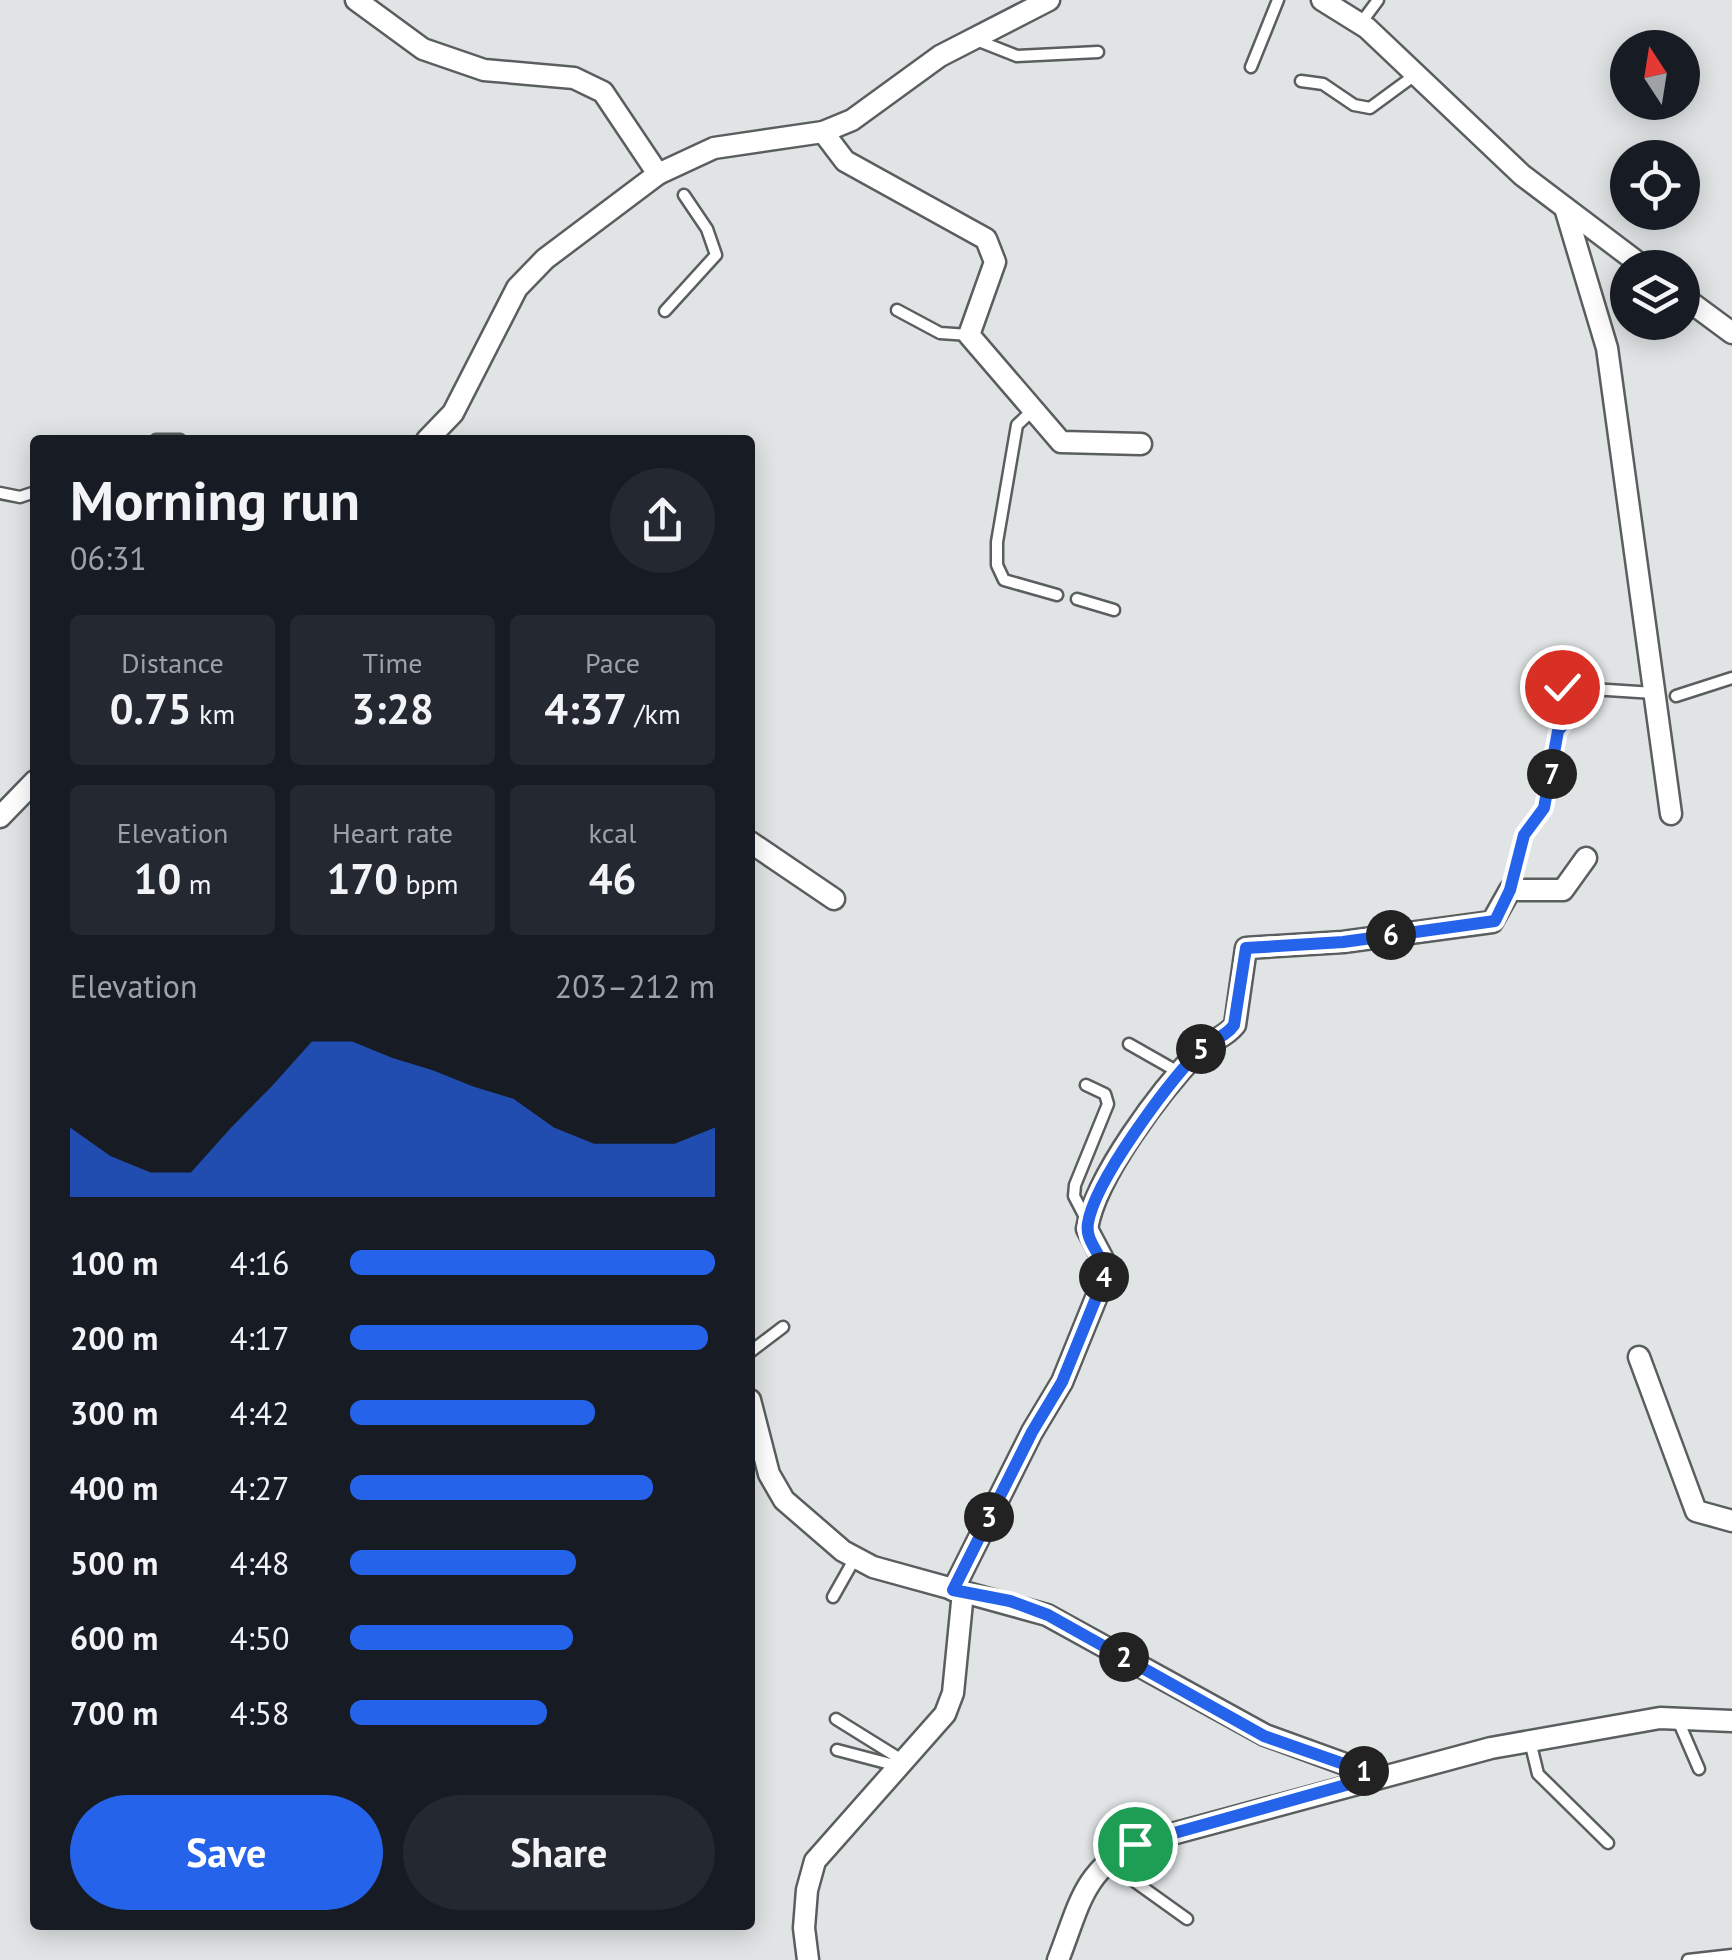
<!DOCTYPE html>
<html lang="en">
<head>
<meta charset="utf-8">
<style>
	:root { --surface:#171b24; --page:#242831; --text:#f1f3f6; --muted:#9ea1a6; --accent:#2563eb }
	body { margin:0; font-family:"PT Sans",sans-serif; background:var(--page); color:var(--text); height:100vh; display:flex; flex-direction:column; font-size:38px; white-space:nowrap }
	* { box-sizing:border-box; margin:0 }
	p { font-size:32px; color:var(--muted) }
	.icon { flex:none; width:55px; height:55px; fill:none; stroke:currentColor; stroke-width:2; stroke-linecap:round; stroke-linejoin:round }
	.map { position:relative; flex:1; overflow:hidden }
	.side { position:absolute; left:30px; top:435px; width:725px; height:1495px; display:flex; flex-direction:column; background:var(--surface); border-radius:10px; box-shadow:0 5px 25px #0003 }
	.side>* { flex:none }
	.needle { width:65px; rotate:348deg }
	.fabs { position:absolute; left:1610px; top:30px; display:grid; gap:20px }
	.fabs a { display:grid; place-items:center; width:90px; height:90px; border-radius:50%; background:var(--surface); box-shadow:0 5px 25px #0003; font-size:50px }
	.pin { position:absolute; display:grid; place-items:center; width:85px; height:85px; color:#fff; margin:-42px; border:5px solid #fff; border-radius:50%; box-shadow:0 2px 10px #0007 }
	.km { position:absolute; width:50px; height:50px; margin:-25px; border-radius:50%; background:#222; color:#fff; font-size:28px; line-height:50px; text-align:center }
	.round { display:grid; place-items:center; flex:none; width:105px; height:105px; border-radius:52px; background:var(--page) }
	.summary { display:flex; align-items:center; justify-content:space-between; height:170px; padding:0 40px }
	h1 { font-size:55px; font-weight:700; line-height:75px }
	.stats { display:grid; grid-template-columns:repeat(3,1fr); gap:15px; height:170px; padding:10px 40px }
	.stats div { display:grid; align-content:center; border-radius:10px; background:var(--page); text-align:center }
	.stats b { font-size:42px; font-weight:700 }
	.stats small { font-size:28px; font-weight:400 }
	.stats p { font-size:28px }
	.chart { height:280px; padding:20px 40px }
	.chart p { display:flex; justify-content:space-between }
	.chart svg { width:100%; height:180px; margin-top:10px; fill:var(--accent); opacity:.7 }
	.button { display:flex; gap:20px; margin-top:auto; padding:20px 40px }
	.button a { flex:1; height:115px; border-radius:60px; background:var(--accent); color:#fff; font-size:40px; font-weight:700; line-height:115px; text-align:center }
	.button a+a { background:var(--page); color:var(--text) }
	ul { padding:0 40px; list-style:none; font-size:32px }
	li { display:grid; grid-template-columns:160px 120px 1fr; align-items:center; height:75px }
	li i { height:25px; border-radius:12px; background:var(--accent) }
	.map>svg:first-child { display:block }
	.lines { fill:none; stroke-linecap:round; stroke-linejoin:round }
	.service-casing { stroke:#5a5e5f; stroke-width:15 }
	.minor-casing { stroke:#5a5e5f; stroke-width:25 }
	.service { stroke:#fff; stroke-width:10 }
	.minor { stroke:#fff; stroke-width:20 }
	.route-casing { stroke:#fff; stroke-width:20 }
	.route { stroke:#2563eb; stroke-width:12 }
</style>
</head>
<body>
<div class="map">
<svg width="1732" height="1960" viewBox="0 0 1732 1960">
	<rect width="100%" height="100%" fill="#e0e4e5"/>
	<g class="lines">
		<!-- service casing -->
		<g class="service-casing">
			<g id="service">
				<polyline points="1361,23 1378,0"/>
				<polyline points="974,39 1017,56 1098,52"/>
				<polyline points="1251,67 1278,0"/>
				<polyline points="1301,81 1323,84 1354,105 1370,108 1415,75"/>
				<polyline points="897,310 940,333 969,335"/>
				<polyline points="665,311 716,255 707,229 684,195"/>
				<polyline points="1034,409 1017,425 997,542 997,565 1004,580 1057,595"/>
				<polyline points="156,440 180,440"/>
				<polyline points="0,493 20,497 35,492"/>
				<polyline points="1077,599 1114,610"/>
				<polyline points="1561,687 1654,693"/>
				<polyline points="1676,696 1732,678"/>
				<polyline points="1510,889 1521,843 1545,808 1558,731 1592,689"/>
				<polyline points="1129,1044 1180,1073"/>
				<polyline points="1086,1085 1105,1094 1108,1104 1075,1185 1074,1196 1087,1221"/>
				<polyline points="750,1352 783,1327"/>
				<polyline points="833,1597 855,1558"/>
				<polyline points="1677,1718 1699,1769"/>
				<polyline points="836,1719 902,1760"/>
				<polyline points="1530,1741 1538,1774 1608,1843"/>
				<polyline points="837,1750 898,1766"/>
				<polyline points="1106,1861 1187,1919"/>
				<polyline points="1688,1960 1732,1955"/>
			</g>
		</g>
		<!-- minor casing -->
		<g class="minor-casing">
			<g id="minor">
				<polyline points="356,0 423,49 484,70 574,78 603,92 658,174"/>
				<polyline points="1322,0 1367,28 1522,175 1645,268"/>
				<polyline points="823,132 845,161 986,239 995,262 969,335 1061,442 1141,444"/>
				<polyline points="1565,208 1607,348 1671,814"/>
				<polyline points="1682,296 1732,333"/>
				<polyline points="427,440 453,413 517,288 545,259 658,174 714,148 823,132 852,120 940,56 1049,0"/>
				<polyline points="0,817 35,781"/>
				<polyline points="750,842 834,899"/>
				<polyline points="1639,1357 1696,1511 1732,1521"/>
				<polyline points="750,1400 769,1474 784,1500 843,1551 873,1567 1047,1615 1265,1735 1378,1776"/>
				<path d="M953,1590L1032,1432L1062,1382L1103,1281L1105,1263L1087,1229C1095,1177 1161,1090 1198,1052C1209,1041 1225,1038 1235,1025L1246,948L1343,942L1492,922L1510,890H1563L1586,858"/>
				<polyline points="808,1960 804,1928 807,1890 815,1861 945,1714 953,1693 963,1592"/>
				<path d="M1058,1960C1079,1907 1082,1872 1135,1844L1491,1748L1660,1718L1732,1721"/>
			</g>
		</g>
		<!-- service -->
		<use href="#service" class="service"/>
		<!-- minor -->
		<use href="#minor" class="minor"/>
	</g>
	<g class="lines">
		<!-- route casing -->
		<g class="route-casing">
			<path id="route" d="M1135,1844L1378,1776L1264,1736L1048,1615L1010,1601L953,1590L1032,1432L1062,1382L1103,1281C1109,1257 1084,1245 1088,1223C1095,1180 1167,1085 1197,1053C1208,1041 1225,1038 1234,1025L1246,948L1343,942L1495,921L1510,890L1524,835L1544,808L1558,731L1592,689L1562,687"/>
		</g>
		<!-- route -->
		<use href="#route" class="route"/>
	</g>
</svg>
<div class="fabs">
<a><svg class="needle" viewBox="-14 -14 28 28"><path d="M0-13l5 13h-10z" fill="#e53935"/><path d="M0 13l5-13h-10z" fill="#9ea1a6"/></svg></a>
<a><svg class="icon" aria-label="locate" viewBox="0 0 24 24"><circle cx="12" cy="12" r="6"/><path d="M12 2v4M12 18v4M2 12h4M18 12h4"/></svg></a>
<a><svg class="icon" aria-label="layers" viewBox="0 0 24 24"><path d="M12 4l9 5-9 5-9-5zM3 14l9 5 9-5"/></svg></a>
</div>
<div class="pin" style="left:1135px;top:1844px;background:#1e9e55"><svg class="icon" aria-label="arrive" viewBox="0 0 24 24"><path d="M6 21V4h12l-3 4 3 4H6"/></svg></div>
<div class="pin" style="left:1562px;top:687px;background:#d93025"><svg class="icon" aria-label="check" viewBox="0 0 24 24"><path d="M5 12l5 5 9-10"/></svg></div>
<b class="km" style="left:1364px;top:1771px">1</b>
<b class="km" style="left:1124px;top:1657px">2</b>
<b class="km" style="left:989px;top:1517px">3</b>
<b class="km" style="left:1104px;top:1277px">4</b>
<b class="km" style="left:1201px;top:1049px">5</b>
<b class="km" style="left:1391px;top:935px">6</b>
<b class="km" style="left:1552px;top:774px">7</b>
<section class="side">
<div class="summary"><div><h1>Morning run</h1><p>06:31</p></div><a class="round"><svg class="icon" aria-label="share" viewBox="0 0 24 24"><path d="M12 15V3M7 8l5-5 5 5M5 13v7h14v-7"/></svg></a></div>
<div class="stats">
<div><p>Distance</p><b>0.75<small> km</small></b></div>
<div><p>Time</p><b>3:28</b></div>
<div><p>Pace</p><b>4:37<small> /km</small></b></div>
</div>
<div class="stats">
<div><p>Elevation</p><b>10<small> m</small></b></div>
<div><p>Heart rate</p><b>170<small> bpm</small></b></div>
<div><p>kcal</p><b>46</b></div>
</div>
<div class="chart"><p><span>Elevation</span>203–212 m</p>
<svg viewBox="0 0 160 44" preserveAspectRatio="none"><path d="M0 44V27L10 34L20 38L30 38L40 27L50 17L60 6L70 6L80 10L90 13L100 17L110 20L120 27L130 31L140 31L150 31L160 27V44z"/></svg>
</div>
<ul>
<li><b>100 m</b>4:16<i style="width:100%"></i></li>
<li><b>200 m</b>4:17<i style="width:98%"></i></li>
<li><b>300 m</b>4:42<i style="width:67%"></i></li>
<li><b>400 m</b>4:27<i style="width:83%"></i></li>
<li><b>500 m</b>4:48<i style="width:62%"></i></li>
<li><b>600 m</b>4:50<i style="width:61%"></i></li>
<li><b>700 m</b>4:58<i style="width:54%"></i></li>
</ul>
<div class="button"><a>Save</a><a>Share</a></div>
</section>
</div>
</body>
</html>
